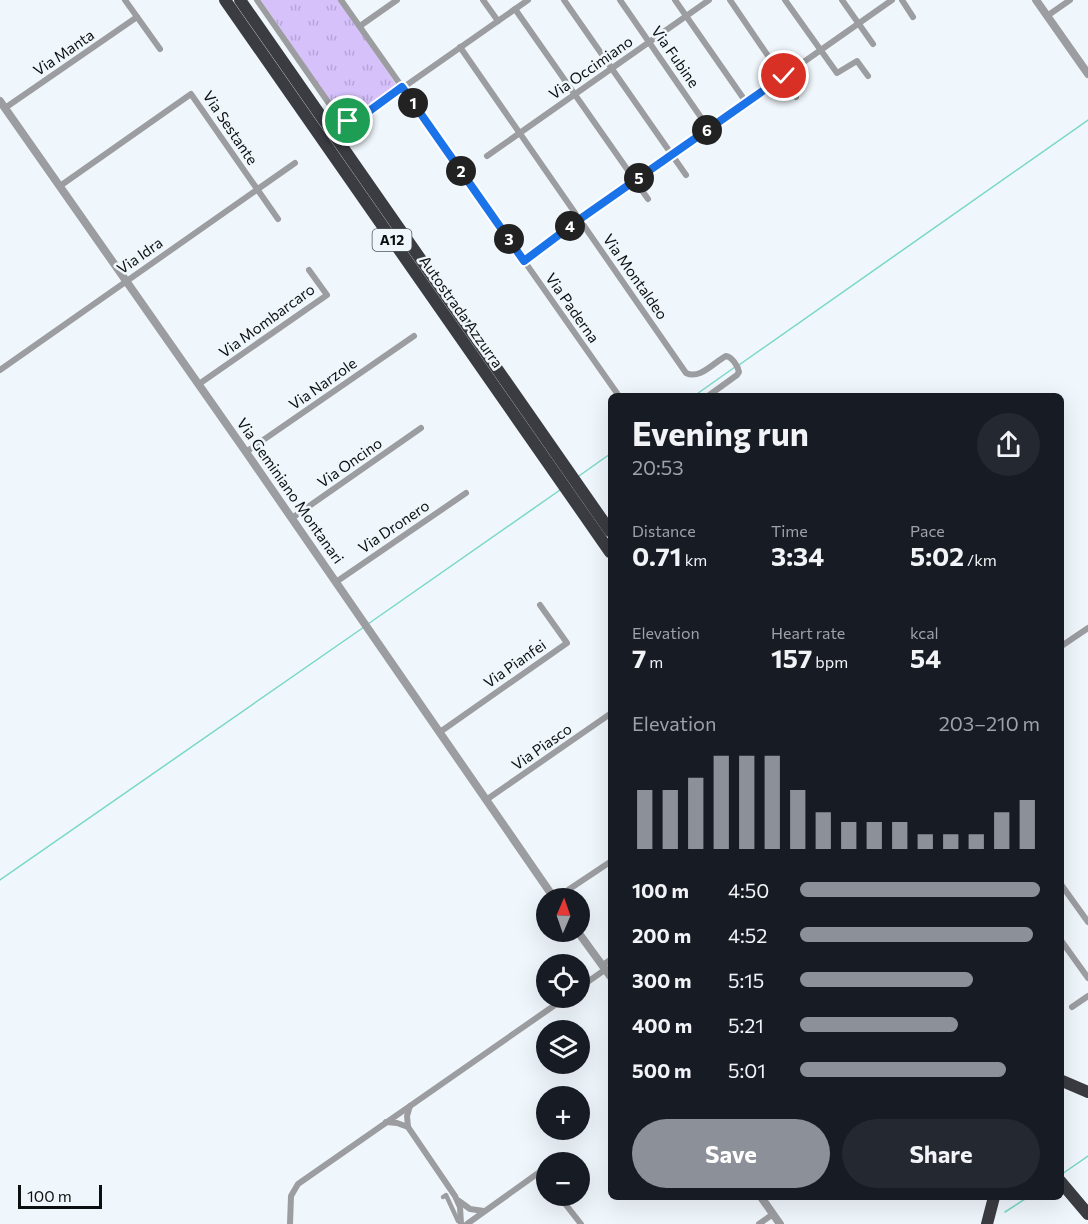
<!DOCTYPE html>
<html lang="en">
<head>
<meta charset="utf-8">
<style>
	:root { --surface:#171b24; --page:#242831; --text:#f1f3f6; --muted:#9ea1a6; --accent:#8c9099 }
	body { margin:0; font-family:Commissioner,sans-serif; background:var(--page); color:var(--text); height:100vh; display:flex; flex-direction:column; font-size:22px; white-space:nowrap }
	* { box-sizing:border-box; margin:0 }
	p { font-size:20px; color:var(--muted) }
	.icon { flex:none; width:33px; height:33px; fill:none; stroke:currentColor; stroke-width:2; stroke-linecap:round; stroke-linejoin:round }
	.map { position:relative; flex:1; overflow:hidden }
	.drawer { position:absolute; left:608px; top:393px; width:456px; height:807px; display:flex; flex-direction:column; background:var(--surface); border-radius:9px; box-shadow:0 6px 24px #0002 }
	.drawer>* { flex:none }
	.needle { width:39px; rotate:2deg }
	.buttons { position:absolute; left:536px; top:888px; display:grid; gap:12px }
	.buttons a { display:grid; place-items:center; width:54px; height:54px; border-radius:50%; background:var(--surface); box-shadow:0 6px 24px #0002; font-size:30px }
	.scale { position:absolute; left:18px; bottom:15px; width:84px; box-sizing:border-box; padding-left:6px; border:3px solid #0c0f10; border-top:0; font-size:16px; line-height:21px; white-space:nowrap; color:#0c0f10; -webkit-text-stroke:4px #f0f7fc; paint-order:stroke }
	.pin { position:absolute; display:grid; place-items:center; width:51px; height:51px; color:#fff; margin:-26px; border:3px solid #fff; border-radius:50%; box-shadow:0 2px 6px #0007 }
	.km { position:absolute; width:30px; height:30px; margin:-15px; border-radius:50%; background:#222; color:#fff; font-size:16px; line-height:30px; text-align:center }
	.round { display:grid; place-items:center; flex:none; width:63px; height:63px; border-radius:32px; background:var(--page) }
	.head { display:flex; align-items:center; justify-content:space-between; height:102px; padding:0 24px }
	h1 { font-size:33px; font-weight:700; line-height:45px }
	.figures { display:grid; grid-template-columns:repeat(3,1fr); gap:9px; height:102px; padding:6px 24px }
	.figures div { display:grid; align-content:center }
	.figures b { font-size:26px; font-weight:700 }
	.figures small { font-size:16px; font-weight:400 }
	.figures p { font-size:16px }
	.chart { height:168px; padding:12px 24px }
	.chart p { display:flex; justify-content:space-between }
	.chart svg { width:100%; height:108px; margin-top:6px; stroke:var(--accent); stroke-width:6 }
	.cta { display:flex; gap:12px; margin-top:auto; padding:12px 24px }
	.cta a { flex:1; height:69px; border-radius:36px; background:var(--accent); color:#fff; font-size:24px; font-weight:700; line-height:69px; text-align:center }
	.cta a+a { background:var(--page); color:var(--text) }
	ul { padding:0 24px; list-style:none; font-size:20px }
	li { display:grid; grid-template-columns:96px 72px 1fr; align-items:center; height:45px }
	li i { height:15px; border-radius:8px; background:var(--accent) }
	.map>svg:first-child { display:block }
	.grass { fill:url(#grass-tufts) }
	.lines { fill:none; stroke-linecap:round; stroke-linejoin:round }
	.stream { stroke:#78d8c5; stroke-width:1.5 }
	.pedestrian { stroke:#9c9da0; stroke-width:4.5 }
	.minor { stroke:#9c9da0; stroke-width:6 }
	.tertiary { stroke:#9c9da0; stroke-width:8 }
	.motorway { stroke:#3a3c42; stroke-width:12 }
	.route-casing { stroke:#fff; stroke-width:12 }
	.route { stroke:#1a73e8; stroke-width:8 }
	.labels { text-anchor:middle; stroke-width:5; stroke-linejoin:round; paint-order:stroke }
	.shield { fill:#f0f7fc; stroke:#505557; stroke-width:1.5 }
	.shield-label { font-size:14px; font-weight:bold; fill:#0c0f10 }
	.street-label { font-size:15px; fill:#0c0f10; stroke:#f0f7fc }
</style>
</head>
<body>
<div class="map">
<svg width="1088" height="1224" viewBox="0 0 1088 1224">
	<defs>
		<pattern id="grass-tufts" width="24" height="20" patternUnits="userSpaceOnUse" patternTransform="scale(1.5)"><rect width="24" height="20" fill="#d6c1fb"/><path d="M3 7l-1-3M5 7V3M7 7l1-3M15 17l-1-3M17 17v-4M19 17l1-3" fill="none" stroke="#b6a5d6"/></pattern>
	</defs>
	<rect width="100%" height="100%" fill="#f0f7fc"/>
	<!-- grass -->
	<path class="grass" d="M261,0H338L398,87C383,97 357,123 339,114Z"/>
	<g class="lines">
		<!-- stream -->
		<g class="stream">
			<polyline points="739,365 1088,120"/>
			<polyline points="694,396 735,367"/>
			<polyline points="579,476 610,454"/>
			<polyline points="368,624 560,490"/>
			<polyline points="0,880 364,627"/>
			<polyline points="1062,1174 1088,1156"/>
			<polyline points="1005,1212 1028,1197"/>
		</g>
		<!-- pedestrian -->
		<polyline class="pedestrian" points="443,1197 446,1195 458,1221"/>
		<!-- minor -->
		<g class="minor">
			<polyline points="125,0 160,49"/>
			<path d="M257,0L337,115C345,122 352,122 361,117L528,0"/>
			<polyline points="341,0 619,396"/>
			<polyline points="483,0 498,21"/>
			<polyline points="564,0 686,175"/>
			<polyline points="620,0 709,129"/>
			<polyline points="675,0 746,102"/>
			<polyline points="730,0 796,97"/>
			<polyline points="785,0 837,73 857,61 868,76"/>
			<polyline points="842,0 873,44"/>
			<polyline points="902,0 913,17"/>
			<polyline points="515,9 648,199"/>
			<polyline points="1047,16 1070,0"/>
			<polyline points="360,26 397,0"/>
			<path d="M460,47L686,373C700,380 714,362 726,356C732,357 738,366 739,372L737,375L708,396"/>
			<polyline points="5,108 137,17"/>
			<polyline points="487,156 709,0"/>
			<polyline points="60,186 191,94 278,219"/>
			<polyline points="524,261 580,219 892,0"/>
			<polyline points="0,370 295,163"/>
			<polyline points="199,384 327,295 309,270"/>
			<polyline points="246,452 414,336"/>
			<polyline points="292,518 421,428"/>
			<polyline points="336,582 466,493"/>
			<polyline points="1060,647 1088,628"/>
			<polyline points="440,732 567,643 540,605"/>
			<polyline points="486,800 610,714"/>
			<polyline points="1060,883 1088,922"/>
			<polyline points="556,898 610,862"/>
			<polyline points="1060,939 1088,978"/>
			<polyline points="603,965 610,960"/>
			<polyline points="579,988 606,969"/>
			<polyline points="1072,1007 1088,996"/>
			<polyline points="410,1106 407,1116 408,1127 455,1196 460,1207 461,1224"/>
			<polyline points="386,1122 397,1123 408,1127"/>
			<polyline points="559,1196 581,1224"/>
			<polyline points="459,1201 470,1209 484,1211"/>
			<polyline points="290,1224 291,1196 298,1184 565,998"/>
			<polyline points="467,1224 541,1171 546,1178"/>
			<polyline points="759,1224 773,1214"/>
		</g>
		<!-- tertiary -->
		<g class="tertiary">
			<polyline points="1036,0 1088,74"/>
			<polyline points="0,101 246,452 554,898"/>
			<polyline points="578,932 610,976"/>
			<polyline points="761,1197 780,1224"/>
		</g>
		<!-- motorway -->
		<g class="motorway">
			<polyline points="225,0 610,552"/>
			<polyline points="240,0 610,531"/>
			<polyline points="1060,1080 1088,1092"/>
			<polyline points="1060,1181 1088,1214"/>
			<polyline points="987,1224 994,1197"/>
		</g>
	</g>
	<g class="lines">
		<!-- route casing -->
		<g class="route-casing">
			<polyline id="route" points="348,121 361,117 402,87 524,261 580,219 784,76"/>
		</g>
		<!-- route -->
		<use href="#route" class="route"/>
	</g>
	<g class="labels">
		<!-- shield labels -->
		<rect class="shield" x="372.5" y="229" width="39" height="22" rx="4.5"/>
		<g class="shield-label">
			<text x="392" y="245">A12</text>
		</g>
		<!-- street labels -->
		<g class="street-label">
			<text transform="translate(64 53) rotate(-34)" y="5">Via Manta</text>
			<text transform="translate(675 57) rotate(55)" y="5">Via Fubine</text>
			<text transform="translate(591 68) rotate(-35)" y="5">Via Occimiano</text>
			<text transform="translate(230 128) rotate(56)" y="5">Via Sestante</text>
			<text transform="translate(140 256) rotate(-35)" y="5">Via Idra</text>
			<text transform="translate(635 277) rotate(55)" y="5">Via Montaldeo</text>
			<text transform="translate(572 308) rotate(55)" y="5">Via Paderna</text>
			<text transform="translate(461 312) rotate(55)" y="5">Autostrada Azzurra</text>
			<text transform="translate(267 321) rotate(-36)" y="5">Via Mombarcaro</text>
			<text transform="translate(323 384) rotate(-35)" y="5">Via Narzole</text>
			<text transform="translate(350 463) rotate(-35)" y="5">Via Oncino</text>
			<text transform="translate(290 491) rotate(55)" y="5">Via Geminiano Montanari</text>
			<text transform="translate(394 527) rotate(-34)" y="5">Via Dronero</text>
			<text transform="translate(515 664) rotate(-35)" y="5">Via Pianfei</text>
			<text transform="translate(542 747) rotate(-35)" y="5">Via Piasco</text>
		</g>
	</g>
</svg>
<div class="buttons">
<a><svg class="needle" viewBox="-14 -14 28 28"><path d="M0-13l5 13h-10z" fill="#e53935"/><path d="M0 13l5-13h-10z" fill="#9ea1a6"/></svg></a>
<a><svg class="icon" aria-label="locate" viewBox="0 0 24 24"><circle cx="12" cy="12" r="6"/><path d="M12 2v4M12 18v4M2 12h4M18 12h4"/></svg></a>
<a><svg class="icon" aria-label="layers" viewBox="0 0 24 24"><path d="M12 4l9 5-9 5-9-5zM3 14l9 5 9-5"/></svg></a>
<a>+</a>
<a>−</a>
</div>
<div class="scale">100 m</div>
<div class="pin" style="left:348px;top:121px;background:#1e9e55"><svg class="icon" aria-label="arrive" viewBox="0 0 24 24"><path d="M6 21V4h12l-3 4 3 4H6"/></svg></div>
<div class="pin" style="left:784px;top:76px;background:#d93025"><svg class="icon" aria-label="check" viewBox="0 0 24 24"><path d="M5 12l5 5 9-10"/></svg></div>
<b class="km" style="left:413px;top:103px">1</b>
<b class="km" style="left:461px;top:171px">2</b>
<b class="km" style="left:509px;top:239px">3</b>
<b class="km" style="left:570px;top:226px">4</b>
<b class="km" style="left:639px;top:178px">5</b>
<b class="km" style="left:707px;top:130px">6</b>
<section class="drawer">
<div class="head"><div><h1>Evening run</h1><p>20:53</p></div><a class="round"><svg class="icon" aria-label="share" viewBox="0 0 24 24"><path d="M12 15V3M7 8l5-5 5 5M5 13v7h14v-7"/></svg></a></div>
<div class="figures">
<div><p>Distance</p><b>0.71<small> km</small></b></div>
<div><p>Time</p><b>3:34</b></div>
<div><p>Pace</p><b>5:02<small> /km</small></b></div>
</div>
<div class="figures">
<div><p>Elevation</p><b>7<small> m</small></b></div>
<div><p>Heart rate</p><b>157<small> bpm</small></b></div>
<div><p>kcal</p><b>54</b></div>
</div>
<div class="chart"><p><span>Elevation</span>203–210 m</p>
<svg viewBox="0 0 160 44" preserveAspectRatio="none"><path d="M5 44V20M15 44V20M25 44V15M35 44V6M45 44V6M55 44V6M65 44V20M75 44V29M85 44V33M95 44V33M105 44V33M115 44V38M125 44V38M135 44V38M145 44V29M155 44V24"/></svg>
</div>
<ul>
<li><b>100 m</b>4:50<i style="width:100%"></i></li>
<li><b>200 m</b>4:52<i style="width:97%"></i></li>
<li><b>300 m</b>5:15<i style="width:72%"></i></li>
<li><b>400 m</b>5:21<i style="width:66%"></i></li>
<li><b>500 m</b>5:01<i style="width:86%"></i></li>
</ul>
<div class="cta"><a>Save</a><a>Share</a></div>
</section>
</div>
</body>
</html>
